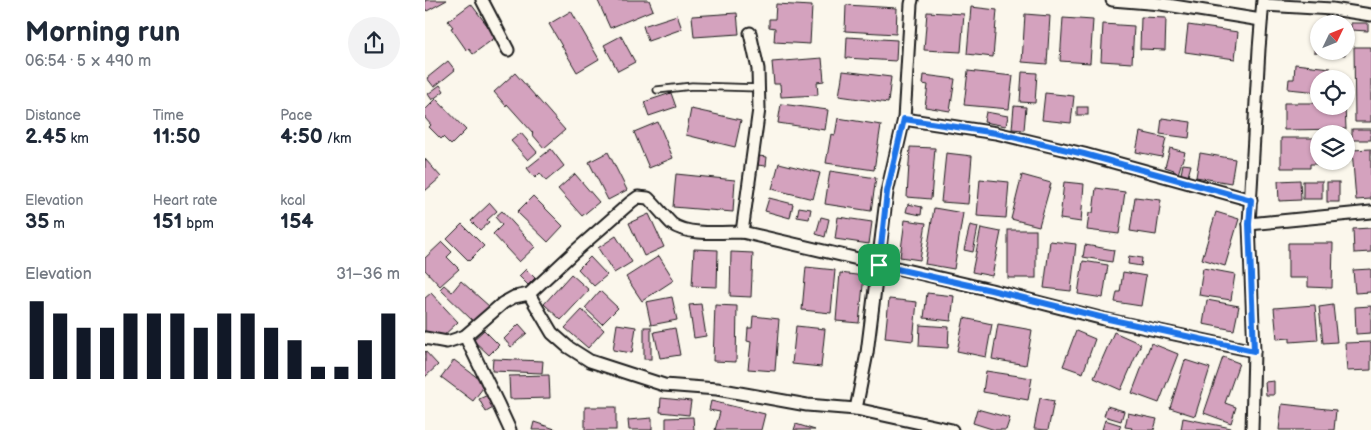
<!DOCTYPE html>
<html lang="en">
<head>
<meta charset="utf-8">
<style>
	:root { --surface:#fff; --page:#f2f2f3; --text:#1f2937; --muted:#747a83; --accent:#111827 }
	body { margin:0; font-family:"Balsamiq Sans",sans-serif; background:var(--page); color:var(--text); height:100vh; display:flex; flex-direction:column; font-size:19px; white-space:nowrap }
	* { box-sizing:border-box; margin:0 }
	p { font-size:16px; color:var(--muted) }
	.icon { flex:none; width:28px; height:28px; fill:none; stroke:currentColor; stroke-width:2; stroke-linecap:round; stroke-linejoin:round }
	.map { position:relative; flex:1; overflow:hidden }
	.sheet { display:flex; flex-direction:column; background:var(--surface); width:425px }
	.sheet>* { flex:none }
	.needle { width:32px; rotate:47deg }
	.fabs { position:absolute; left:885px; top:15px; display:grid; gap:10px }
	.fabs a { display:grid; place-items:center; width:45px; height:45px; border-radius:50%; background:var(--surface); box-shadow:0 1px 4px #0004; font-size:25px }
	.pin { position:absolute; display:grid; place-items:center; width:42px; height:42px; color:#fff; margin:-21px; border-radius:10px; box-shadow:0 2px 8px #0006 }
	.round { display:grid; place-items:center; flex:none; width:52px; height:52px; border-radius:26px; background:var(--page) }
	.headline { display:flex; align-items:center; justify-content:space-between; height:85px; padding:0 25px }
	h1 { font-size:28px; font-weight:800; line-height:38px }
	.figures { display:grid; grid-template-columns:repeat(3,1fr); gap:8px; height:85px; padding:5px 25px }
	.figures div { display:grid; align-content:center }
	.figures b { font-size:21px; font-weight:800 }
	.figures small { font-size:14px; font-weight:400 }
	.figures p { font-size:14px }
	.chart { height:140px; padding:10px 25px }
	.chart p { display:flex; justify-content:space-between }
	.chart svg { width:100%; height:90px; margin-top:5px; stroke:var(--accent); stroke-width:6 }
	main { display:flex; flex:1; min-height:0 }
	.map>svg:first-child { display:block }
	.building { fill:#d4a2be; stroke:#1c1c1c }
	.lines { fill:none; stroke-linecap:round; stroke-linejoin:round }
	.service-casing { stroke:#1c1c1c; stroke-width:9 }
	.minor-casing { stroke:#1c1c1c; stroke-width:15 }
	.service { stroke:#fbf7ec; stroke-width:5.5 }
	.minor { stroke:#fbf7ec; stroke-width:11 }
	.route-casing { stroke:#fff; stroke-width:10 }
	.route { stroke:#1a73e8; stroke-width:6 }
</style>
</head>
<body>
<main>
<section class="sheet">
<div class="headline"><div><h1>Morning run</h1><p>06:54 · 5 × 490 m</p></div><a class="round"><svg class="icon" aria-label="share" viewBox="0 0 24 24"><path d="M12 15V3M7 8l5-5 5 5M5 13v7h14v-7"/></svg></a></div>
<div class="figures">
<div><p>Distance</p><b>2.45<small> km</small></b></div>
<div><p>Time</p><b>11:50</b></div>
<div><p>Pace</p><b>4:50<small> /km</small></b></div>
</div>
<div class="figures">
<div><p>Elevation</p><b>35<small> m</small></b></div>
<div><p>Heart rate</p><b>151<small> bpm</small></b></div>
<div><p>kcal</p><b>154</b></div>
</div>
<div class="chart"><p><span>Elevation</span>31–36 m</p>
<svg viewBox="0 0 160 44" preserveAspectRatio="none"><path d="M5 44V6M15 44V12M25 44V19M35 44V19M45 44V12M55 44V12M65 44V12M75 44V19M85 44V12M95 44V12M105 44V19M115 44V25M125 44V38M135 44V38M145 44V25M155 44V12"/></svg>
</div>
</section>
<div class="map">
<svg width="946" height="430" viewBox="0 0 946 430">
	<rect width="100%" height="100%" fill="#fbf7ec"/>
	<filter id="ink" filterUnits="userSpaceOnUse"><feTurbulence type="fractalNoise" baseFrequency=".02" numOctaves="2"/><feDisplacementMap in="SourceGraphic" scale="10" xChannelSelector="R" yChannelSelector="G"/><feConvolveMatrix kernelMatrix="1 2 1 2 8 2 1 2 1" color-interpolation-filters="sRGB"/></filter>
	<g filter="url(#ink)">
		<!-- building -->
		<g class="building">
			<polygon points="0,0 22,0 2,11 0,8"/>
			<polygon points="176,0 224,0 228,10 185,28 173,1"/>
			<polygon points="46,4 71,37 48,54 44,49 42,51 26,28 28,27 23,21"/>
			<polygon points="351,4 387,6 385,44 349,42 350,28 344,27 344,19 350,19"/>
			<polygon points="421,5 472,8 471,34 420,31"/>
			<polygon points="546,7 572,10 568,57 542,54"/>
			<polygon points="146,11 174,59 152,72 124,24"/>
			<polygon points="502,12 539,14 536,52 499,50"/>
			<polygon points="312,13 314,34 269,37 267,16"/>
			<polygon points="600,14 625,16 622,64 597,62"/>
			<polygon points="252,15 257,29 223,41 218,26"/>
			<polygon points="716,17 741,18 740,50 715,49"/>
			<polygon points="638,18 668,20 665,63 635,61"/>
			<polygon points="926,23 943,23 943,31 926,30"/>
			<polygon points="678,24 709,26 707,63 676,61"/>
			<polygon points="891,24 894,24 894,51 920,51 920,55 889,52"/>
			<polygon points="763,25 813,32 810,59 760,52"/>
			<polygon points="196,36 210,62 193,71 179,45"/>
			<polygon points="422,37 472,40 471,61 421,58"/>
			<polygon points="929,47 946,47 946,122 930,122"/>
			<polygon points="397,58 399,81 392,82 393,95 356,97 355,84 349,84 347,62"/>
			<polygon points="23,61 30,70 9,87 2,78"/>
			<polygon points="870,64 905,68 904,79 894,79 894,92 863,89 864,79 869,79"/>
			<polygon points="418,71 466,77 463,103 414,96"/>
			<polygon points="543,71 588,76 584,109 539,105"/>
			<polygon points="597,72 612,73 610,103 595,102"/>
			<polygon points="90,73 140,130 119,148 107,134 108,133 82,104 81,106 69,92"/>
			<polygon points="499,75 530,79 525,111 500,107 503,85 498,84"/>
			<polygon points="15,85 19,91 7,100 3,94"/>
			<polygon points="246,93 251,107 224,116 219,102"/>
			<polygon points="620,93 649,96 646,123 617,120"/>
			<polygon points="11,99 41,130 26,145 18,137 16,139 4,127 6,125 0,118 0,110"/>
			<polygon points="859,103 894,103 894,106 920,106 921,129 859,130"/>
			<polygon points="356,104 403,110 400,130 353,123"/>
			<polygon points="589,106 601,107 599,130 587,129"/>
			<rect x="652" y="107" width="11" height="8"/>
			<polygon points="266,109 316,120 310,147 261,135"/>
			<polygon points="561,112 583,116 581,126 559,122"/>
			<polygon points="413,118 456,125 449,170 401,163 406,134 410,135"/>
			<polygon points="737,118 766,122 764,138 735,134"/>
			<polygon points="233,122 248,158 224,168 209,132"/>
			<rect x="927" y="129" width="19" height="11"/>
			<polygon points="715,132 741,138 737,157 711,152"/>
			<polygon points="96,133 112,152 103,160 86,141"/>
			<polygon points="856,138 894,138 894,161 913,161 913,164 885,164 885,168 856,168"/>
			<polygon points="485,147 510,148 506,199 482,197"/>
			<polygon points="745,148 760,152 753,174 748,172 749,170 740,167"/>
			<polygon points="126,149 139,166 121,181 115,173 110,178 102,168"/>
			<polygon points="946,149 946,199 931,200 927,150"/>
			<polygon points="183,152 202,190 183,200 164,162"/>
			<polygon points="521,153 547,156 543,204 516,202"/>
			<polygon points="775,153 810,159 806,183 771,177"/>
			<polygon points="333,156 342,157 341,166 332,165"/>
			<polygon points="0,159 16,177 0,191"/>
			<polygon points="354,163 395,173 388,199 347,189"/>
			<polygon points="758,164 766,165 763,176 756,174"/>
			<polygon points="405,171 451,178 446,211 400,204"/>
			<polygon points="150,174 174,202 157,216 133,189"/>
			<polygon points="251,174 310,180 308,212 248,207"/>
			<polygon points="597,175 626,183 614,226 586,219"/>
			<polygon points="555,179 584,182 581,218 552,216"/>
			<polygon points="875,180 876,200 854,201 853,181"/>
			<rect x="878" y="181" width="19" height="18"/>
			<polygon points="639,182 659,184 656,222 635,219"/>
			<rect x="902" y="182" width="12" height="20"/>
			<polygon points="671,188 700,192 694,234 662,230 664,213 668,213"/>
			<polygon points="108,196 138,226 123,242 92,212"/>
			<polygon points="710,197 736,200 731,235 705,231"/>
			<polygon points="344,198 368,204 365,218 340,211"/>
			<polygon points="65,203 72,211 62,220 64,222 55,230 46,221"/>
			<polygon points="483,204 497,207 496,215 481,212"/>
			<polygon points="374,207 386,209 384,219 372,217"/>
			<polygon points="509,208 538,213 529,269 500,264"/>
			<polygon points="77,211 110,247 94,262 68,234 77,225 70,217"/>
			<polygon points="791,212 814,219 800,266 777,259"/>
			<polygon points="224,214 239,247 219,256 204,223"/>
			<polygon points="396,217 404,219 400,237 391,234"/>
			<polygon points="413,217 447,222 444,244 410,239"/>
			<polygon points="480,220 501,223 495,260 475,257"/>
			<polygon points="37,224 59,246 44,261 22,239"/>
			<polygon points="545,225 553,227 548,252 539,250"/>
			<polygon points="556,228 576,232 567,276 547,272"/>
			<polygon points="946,228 946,252 929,253 928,229"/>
			<rect x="583" y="230" width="28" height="48"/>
			<polygon points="191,236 207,262 189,273 173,248"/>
			<polygon points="625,241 651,244 646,291 619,288"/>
			<polygon points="17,242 27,252 22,257 34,269 15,286 0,270 0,258"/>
			<polygon points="863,243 908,243 907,288 883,287 883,278 863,278"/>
			<polygon points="660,245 689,250 687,262 658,257"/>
			<polygon points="269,249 293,250 292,287 267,286"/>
			<polygon points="306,252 328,253 326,297 305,296"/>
			<polygon points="234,256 249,280 217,301 201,277"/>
			<polygon points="704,256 717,258 716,266 703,264"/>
			<polygon points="165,257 182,275 169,286 153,269"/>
			<polygon points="658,261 683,265 678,298 653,294"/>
			<polygon points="381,267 410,270 406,313 377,310"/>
			<polygon points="778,268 810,274 806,300 774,295"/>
			<polygon points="101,269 110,278 103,285 94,276"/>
			<polygon points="946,269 946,292 930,293 928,270"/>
			<polygon points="698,272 721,276 716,306 690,302 692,292 695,292"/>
			<polygon points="415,273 439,276 434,323 411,321"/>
			<polygon points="146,274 164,290 136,320 119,304"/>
			<polygon points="36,281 65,307 50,323 15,289 19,285 27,292"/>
			<polygon points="175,291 193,308 177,324 160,308"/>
			<polygon points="6,293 33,322 14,340 6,339 0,332 0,298"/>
			<polygon points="502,293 529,296 526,321 499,318"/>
			<polygon points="247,297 252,320 226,325 221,302"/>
			<polygon points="464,299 492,302 488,341 460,338"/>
			<polygon points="782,300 814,306 809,330 778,324"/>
			<polygon points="276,304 281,336 269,338 264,305"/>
			<polygon points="290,305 312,306 311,362 288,361"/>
			<polygon points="890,305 893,340 865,342 865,338 852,339 849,308"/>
			<polygon points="908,305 912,342 898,343 894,307"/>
			<polygon points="946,306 946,333 931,334 930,307"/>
			<polygon points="157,310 179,330 163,348 140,328"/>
			<polygon points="328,316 354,319 350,371 323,369 326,342 322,341 323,328 327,328"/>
			<polygon points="539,318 567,324 561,357 532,351"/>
			<polygon points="94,324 102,333 86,347 79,339"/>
			<polygon points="192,324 211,327 207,353 188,350"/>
			<polygon points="573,324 607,330 601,365 567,359"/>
			<polygon points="495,325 524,327 523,348 494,346"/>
			<polygon points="371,326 400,329 396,367 367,364"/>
			<rect x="219" y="327" width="7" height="32"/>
			<polygon points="250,328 255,355 235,358 229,332"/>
			<polygon points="59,330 74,345 64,355 48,340"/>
			<polygon points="651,331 670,339 658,373 638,366"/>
			<polygon points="689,332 716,344 696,390 669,378"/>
			<polygon points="946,342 946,370 922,371 920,343"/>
			<polygon points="726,343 753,354 734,403 707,393"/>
			<polygon points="0,351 13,365 0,377"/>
			<polygon points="798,357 814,363 800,403 811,407 806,423 779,413"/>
			<polygon points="68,359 118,361 117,373 67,371"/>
			<polygon points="29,360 61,384 48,401 16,377"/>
			<polygon points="760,360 785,368 770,416 745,408"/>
			<polygon points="561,371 607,378 603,400 558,392"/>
			<polygon points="124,375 125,398 85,399 84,376"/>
			<polygon points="849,381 849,395 841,395 840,382"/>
			<polygon points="63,395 70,407 61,412 54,399"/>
			<polygon points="236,398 266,401 264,415 235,412"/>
			<polygon points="615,398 629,401 623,430 609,429"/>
			<polygon points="286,401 340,414 336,430 290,430 295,412 284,410"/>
			<polygon points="857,404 911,410 909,430 854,430"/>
			<polygon points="682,406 699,411 696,421 679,416"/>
			<rect x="160" y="407" width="31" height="23"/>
			<polygon points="552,409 585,418 581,430 570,430 548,423"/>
			<polygon points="703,413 732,419 729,430 706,430 707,428 700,427"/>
			<polygon points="268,417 269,430 241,430 241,418"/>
			<polygon points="227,418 227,430 204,430 203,420"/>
			<polygon points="758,418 806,428 806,430 756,430"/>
			<polygon points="680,420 696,425 694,430 677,430"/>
			<polygon points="109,422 133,430 107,430"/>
			<polygon points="371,424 390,430 369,430"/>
		</g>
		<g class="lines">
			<!-- service casing -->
			<g class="service-casing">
				<polyline id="service" points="232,90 267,86 334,88"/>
			</g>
			<!-- minor casing -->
			<g class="minor-casing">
				<g id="minor">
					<polyline points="57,0 83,50"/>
					<polyline points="687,0 736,4 836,20"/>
					<polyline points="838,5 907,9 946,15"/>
					<polyline points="479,119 571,133 659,154 826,200"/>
					<polyline points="824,224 946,212"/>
					<polyline points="317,232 334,109 333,69 325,33"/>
					<polyline points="104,294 127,333 143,347 165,361 239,385 292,389 382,405 431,409 527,430"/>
					<polyline points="40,336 74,406 85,430"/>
					<path d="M0,338L22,342L40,336L78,303L89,297L104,294L148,253L206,202L213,197L223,198C231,206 239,216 247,224C263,236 298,232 317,232L566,290L679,319L829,351"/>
					<polyline points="431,409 442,353 462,192 479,119 486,4 487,0"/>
					<polyline points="827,430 829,351 824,224 834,49 838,0"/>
				</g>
			</g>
			<!-- service -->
			<use href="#service" class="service"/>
			<!-- minor -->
			<use href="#minor" class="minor"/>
		</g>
	</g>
	<g class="lines" filter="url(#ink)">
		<!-- route casing -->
		<g class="route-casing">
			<polygon id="route" points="479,119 571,133 659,154 826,200 824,224 829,351 679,318 566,290 454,265 462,192"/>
		</g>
		<!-- route -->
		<use href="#route" class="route"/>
	</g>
</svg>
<div class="fabs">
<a><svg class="needle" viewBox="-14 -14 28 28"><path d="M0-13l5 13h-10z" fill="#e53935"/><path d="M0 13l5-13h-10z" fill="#747a83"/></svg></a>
<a><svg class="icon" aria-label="locate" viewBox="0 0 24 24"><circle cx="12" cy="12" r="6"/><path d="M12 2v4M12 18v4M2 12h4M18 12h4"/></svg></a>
<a><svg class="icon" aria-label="layers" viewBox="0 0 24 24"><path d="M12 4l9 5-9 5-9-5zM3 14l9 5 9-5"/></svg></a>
</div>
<div class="pin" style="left:454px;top:265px;background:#1e9e55"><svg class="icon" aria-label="arrive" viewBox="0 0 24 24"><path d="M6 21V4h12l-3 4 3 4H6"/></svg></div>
</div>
</main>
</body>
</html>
